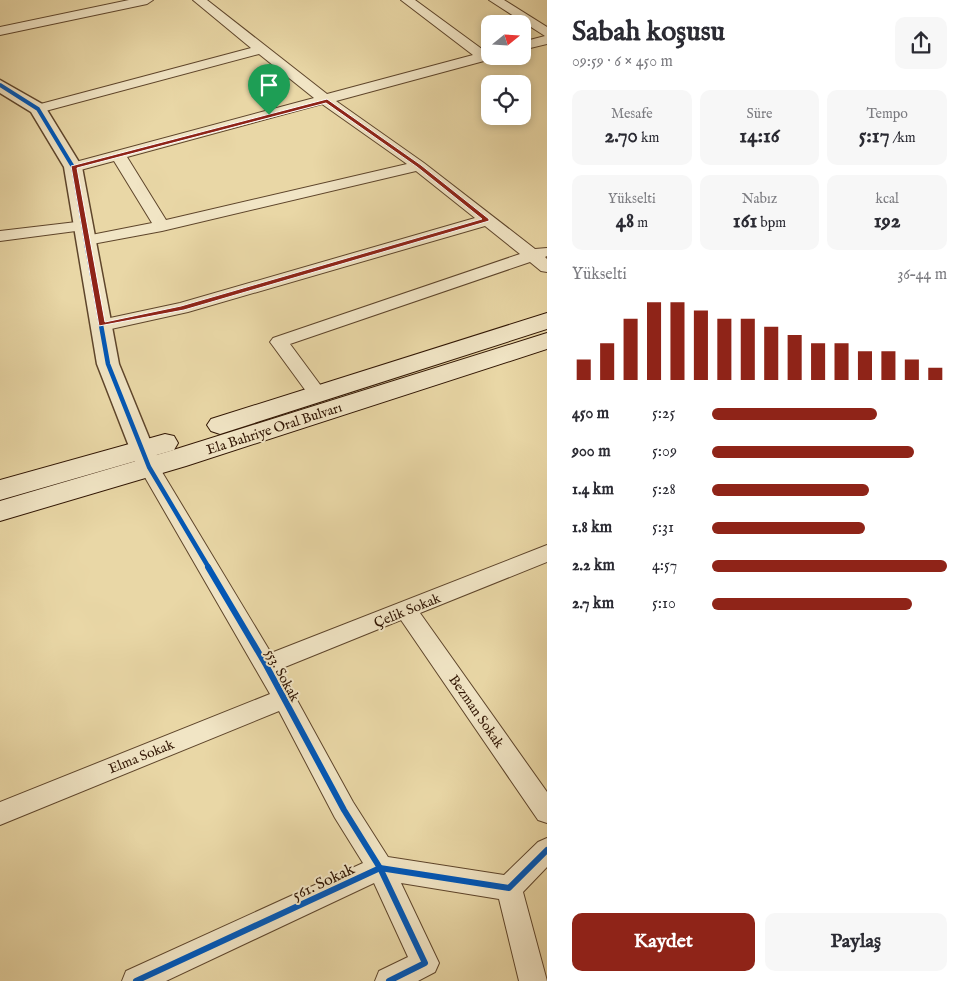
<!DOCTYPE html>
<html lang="tr">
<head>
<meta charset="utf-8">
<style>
	:root { --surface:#fff; --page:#f7f7f7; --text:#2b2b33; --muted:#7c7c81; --accent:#8f2418 }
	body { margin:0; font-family:"IM FELL English",serif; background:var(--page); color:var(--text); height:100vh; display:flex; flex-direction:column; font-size:19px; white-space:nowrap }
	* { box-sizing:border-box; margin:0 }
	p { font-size:16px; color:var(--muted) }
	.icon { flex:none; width:28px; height:28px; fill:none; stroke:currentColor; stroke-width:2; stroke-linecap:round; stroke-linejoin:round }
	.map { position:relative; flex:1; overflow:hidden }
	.panel { display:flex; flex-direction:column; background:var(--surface); width:425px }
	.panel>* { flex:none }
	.needle { width:32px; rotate:72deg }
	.tools { position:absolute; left:481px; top:15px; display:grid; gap:10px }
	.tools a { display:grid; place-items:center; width:50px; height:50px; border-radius:10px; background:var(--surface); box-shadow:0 2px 8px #0003; font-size:25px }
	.pin { position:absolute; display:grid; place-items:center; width:42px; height:42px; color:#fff; margin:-51px -21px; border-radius:50% 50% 50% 0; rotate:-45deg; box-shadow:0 0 5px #0007 }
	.pin .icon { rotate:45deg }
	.round { display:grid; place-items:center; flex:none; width:52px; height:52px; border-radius:10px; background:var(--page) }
	.headline { display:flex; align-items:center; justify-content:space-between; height:85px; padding:0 25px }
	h1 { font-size:28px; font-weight:800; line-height:38px }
	.metrics { display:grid; grid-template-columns:repeat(3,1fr); gap:8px; height:85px; padding:5px 25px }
	.metrics div { display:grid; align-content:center; border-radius:10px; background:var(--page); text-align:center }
	.metrics b { font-size:21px; font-weight:800 }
	.metrics small { font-size:14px; font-weight:400 }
	.metrics p { font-size:14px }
	.chart { height:140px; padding:10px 25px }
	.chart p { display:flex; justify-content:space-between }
	.chart svg { width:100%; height:90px; margin-top:5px; stroke:var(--accent); stroke-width:6 }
	.primary-button { display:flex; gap:10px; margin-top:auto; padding:10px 25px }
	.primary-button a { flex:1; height:58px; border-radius:10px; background:var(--accent); color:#fff; font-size:20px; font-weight:800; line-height:58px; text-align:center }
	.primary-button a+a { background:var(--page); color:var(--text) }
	ul { padding:0 25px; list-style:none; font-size:16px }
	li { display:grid; grid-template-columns:80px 60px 1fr; align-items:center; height:38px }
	li i { height:12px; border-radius:6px; background:var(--accent) }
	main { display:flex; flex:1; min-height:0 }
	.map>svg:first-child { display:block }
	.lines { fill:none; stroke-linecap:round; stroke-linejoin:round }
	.minor-casing { stroke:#5e452b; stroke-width:2 }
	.tertiary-casing { stroke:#5e452b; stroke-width:3 }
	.secondary-casing { stroke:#2f1402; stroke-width:2 }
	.minor { fill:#f1e5c5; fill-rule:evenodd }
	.tertiary { fill:#f1e5c5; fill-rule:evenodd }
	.secondary { fill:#f1e5c5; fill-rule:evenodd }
	.cycleway-far2-casing { stroke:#f1e5c5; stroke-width:6 }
	.cycleway-far1-casing { stroke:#f1e5c5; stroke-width:8 }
	.cycleway-casing { stroke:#f1e5c5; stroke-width:9 }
	.cycleway-far2 { stroke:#0057b8; stroke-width:4 }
	.cycleway-far1 { stroke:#0057b8; stroke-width:4.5 }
	.cycleway { stroke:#0057b8; stroke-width:6 }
	.route { fill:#8f2418; stroke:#fff; fill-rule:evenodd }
	.labels { text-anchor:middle; stroke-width:4; stroke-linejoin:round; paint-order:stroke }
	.street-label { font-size:14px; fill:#2f1402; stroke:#f1e5c5 }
	.near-street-label { font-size:16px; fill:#2f1402; stroke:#f1e5c5 }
</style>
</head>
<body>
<main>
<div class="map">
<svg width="547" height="981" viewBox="0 0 547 981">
	<rect width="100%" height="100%" fill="#e9d7a6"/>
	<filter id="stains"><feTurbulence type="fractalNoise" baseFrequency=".004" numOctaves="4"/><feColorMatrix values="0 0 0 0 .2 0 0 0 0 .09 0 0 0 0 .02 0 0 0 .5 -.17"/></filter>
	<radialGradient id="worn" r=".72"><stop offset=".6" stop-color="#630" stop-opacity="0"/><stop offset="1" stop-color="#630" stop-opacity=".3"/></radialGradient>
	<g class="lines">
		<!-- minor casing -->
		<g class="minor-casing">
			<g id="minor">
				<polygon points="129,0 153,0 147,4 0,35 0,27"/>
				<path d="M193,0H207L327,94L473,55L401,0H415L486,52L490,51V56H496L495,58L336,101L424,163L535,249L547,248V256L545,257L547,259V272L541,271L530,262L290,344L327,394L325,398L318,400L311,398L273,346L270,342L273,338L520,254L485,226L188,312L102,331L96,329L93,325L96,321L180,303L475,218L416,171L162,231L87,245L81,243L79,240L81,237L152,223L114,161L73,172L68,170L65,167L68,164L314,98L259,54L38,113L31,109L33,106L251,48ZM322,104L407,164L166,220L127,157Z"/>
				<polygon points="489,0 504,0 547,27 547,44 522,50 522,42 545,36"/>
				<polygon points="85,221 91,223 93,226 91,229 0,241 0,231"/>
				<polygon points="149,460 156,462 271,653 547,545 547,562 420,613 547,792 547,823 538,820 401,620 280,669 353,802 388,857 504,875 538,842 547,838 547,867 523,892 547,981 519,981 499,899 401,883 439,963 435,972 418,981 375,981 379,971 408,957 374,883 166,981 122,981 126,971 363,863 335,818 279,711 0,825 0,802 270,694 139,467 142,462"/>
			</g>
		</g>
		<!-- tertiary casing -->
		<g class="tertiary-casing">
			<polygon id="tertiary" points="0,80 44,105 82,167 119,364 161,467 158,473 149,476 140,473 137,467 97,364 64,167 31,112 0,93"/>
		</g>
		<!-- secondary casing -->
		<g class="secondary-casing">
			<g id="secondary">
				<polygon points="547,313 547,329 220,434 211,431 207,425 211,419"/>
				<polygon points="547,333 547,349 186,466 0,521 0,501 170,451"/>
				<polygon points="165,434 174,436 178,443 174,450 0,500 0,480"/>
			</g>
		</g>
		<!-- minor -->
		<use href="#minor" class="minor"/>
		<!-- tertiary -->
		<use href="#tertiary" class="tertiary"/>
		<!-- secondary -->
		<use href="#secondary" class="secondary"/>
		<!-- cycleway-far2 casing -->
		<g class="cycleway-far2-casing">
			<polyline id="cycleway-far2" points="0,85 38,109 73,167 87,248"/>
		</g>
		<!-- cycleway-far1 casing -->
		<g class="cycleway-far1-casing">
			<polyline id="cycleway-far1" points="87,247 108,364 149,467 209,568"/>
		</g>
		<!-- cycleway casing -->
		<g class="cycleway-casing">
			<g id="cycleway">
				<polyline points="208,567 266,665 344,810 380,868 425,963 389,981"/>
				<polyline points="136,981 380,868 509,888 547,850"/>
			</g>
		</g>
		<!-- cycleway-far2 -->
		<use href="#cycleway-far2" class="cycleway-far2"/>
		<!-- cycleway-far1 -->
		<use href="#cycleway-far1" class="cycleway-far1"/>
		<!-- cycleway -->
		<use href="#cycleway" class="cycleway"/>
	</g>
	<!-- route -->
	<path class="route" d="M327,99L421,165L489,219V221L184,310L99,326L71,166ZM326,103L417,167L482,219L181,306L105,322L77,168Z"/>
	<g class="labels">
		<!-- street labels -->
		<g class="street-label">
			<text transform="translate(274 428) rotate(-18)" y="5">Ela Bahriye Oral Bulvarı</text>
			<text transform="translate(407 610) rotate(-22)" y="5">Çelik Sokak</text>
			<text transform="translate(283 675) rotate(62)" y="5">553. Sokak</text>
			<text transform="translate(477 711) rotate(55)" y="5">Bezman Sokak</text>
			<text transform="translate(141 756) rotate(-22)" y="5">Elma Sokak</text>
		</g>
		<!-- near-street labels -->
		<g class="near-street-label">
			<text transform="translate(323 881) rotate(-25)" y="6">561. Sokak</text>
		</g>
	</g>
	<rect width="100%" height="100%" filter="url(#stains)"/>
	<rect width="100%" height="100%" fill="url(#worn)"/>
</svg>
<div class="tools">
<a><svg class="needle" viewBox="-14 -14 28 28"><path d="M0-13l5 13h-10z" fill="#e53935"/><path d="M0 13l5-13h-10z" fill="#7c7c81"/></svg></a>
<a><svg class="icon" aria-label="locate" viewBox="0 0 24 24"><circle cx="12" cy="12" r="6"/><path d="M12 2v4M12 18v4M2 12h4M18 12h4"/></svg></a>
</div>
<div class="pin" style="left:269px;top:115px;background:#1e9e55"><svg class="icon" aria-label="arrive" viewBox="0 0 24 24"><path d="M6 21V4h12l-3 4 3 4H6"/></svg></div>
</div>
<section class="panel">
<div class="headline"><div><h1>Sabah koşusu</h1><p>09:59 · 6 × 450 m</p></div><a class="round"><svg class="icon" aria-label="share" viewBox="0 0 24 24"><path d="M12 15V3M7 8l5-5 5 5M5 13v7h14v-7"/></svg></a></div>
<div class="metrics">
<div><p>Mesafe</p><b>2.70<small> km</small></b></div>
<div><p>Süre</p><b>14:16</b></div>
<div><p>Tempo</p><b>5:17<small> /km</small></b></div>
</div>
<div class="metrics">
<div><p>Yükselti</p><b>48<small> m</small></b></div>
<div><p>Nabız</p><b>161<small> bpm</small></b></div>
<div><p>kcal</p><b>192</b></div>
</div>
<div class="chart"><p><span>Yükselti</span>36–44 m</p>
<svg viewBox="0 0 160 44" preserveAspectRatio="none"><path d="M5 44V34M15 44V26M25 44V14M35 44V6M45 44V6M55 44V10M65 44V14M75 44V14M85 44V18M95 44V22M105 44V26M115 44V26M125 44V30M135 44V30M145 44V34M155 44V38"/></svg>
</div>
<ul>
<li><b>450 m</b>5:25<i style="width:70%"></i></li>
<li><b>900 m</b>5:09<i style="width:86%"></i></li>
<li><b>1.4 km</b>5:28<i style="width:67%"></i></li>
<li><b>1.8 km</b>5:31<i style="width:65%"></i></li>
<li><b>2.2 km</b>4:57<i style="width:100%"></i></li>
<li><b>2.7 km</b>5:10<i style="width:85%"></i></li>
</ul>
<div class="primary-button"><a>Kaydet</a><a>Paylaş</a></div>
</section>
</main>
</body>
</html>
